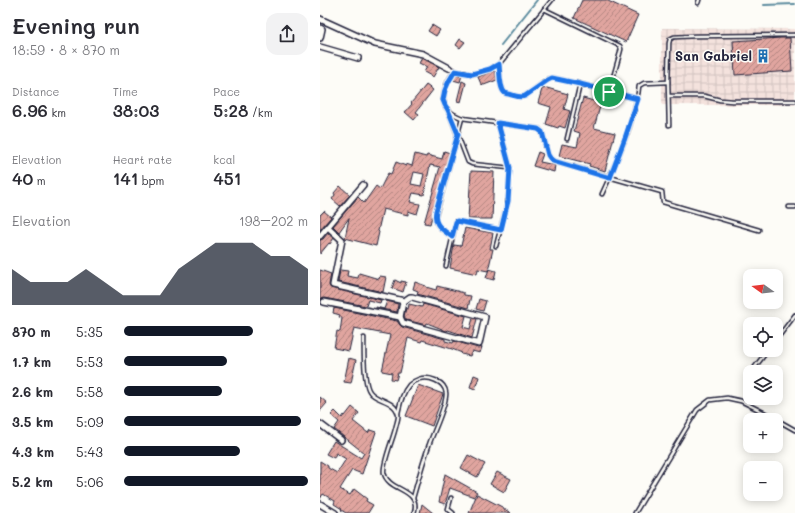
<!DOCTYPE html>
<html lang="en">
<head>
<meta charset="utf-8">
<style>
	:root { --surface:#fff; --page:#f2f2f3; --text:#2b2b33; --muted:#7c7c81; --accent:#111827 }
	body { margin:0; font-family:Mali,sans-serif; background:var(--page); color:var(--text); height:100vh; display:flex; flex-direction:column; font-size:15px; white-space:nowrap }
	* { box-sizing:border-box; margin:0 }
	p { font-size:13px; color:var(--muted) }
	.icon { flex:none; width:22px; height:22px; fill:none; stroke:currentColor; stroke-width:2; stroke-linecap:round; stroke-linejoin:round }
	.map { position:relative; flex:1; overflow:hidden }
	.sheet { display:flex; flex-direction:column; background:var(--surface); width:320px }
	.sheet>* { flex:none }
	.needle { width:26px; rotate:284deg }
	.tools { position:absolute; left:423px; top:269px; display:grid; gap:8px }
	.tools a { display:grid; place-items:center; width:40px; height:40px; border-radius:8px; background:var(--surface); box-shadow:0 2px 10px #0003; font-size:20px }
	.pin { position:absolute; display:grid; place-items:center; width:34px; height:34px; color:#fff; margin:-17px; border:2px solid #fff; border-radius:50%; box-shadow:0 1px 4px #0007 }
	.round { display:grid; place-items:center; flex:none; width:42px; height:42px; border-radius:12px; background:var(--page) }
	.overview { display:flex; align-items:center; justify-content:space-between; height:68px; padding:0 12px }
	h1 { font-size:22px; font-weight:600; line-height:30px }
	.figures { display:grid; grid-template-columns:repeat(3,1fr); gap:6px; height:68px; padding:4px 12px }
	.figures div { display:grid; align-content:center }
	.figures b { font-size:17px; font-weight:600 }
	.figures small { font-size:11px; font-weight:400 }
	.figures p { font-size:11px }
	.chart { height:112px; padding:8px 12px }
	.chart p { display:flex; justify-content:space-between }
	.chart svg { width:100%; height:72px; margin-top:4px; fill:var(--accent); opacity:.7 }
	ul { padding:0 12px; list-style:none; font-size:13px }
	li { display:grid; grid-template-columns:64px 48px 1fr; align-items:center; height:30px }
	li i { height:10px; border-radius:5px; background:var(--accent) }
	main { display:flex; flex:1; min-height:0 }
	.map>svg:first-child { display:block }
	.industrial { fill:url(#industrial-grid) }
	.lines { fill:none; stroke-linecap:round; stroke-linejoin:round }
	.stream { stroke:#5d8c9f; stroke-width:2 }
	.building { fill:url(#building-hatch); stroke:#22223b; fill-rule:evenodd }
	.lane-casing { stroke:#22223b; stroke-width:5.5 }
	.street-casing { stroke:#22223b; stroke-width:8 }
	.lane { stroke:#fdfcf7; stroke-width:2.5 }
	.street { stroke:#fdfcf7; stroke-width:5 }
	.route-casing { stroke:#fff; stroke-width:8 }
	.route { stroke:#1a73e8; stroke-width:5 }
	.labels { text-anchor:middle; stroke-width:3; stroke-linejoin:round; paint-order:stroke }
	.poi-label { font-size:13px; font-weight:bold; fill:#22223b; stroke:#fdfcf7; text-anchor:end }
</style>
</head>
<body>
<main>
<section class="sheet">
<div class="overview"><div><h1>Evening run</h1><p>18:59 · 8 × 870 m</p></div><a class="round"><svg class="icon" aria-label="share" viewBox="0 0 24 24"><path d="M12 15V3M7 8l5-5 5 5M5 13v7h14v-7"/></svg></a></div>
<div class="figures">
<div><p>Distance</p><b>6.96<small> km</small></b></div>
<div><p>Time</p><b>38:03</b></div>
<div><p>Pace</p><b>5:28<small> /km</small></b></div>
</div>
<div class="figures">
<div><p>Elevation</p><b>40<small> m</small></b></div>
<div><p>Heart rate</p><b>141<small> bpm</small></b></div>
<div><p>kcal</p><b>451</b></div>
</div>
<div class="chart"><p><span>Elevation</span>198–202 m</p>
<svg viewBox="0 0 160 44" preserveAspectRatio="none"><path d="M0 44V22L10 30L20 30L30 30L40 22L50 30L60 38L70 38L80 38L90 22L100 14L110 6L120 6L130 6L140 14L150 14L160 22V44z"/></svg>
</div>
<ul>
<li><b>870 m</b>5:35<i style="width:70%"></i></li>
<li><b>1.7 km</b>5:53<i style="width:56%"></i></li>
<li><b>2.6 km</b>5:58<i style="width:53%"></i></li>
<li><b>3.5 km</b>5:09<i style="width:96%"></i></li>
<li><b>4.3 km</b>5:43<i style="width:63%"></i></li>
<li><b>5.2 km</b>5:06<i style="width:100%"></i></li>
</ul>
</section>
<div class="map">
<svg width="475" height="513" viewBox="0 0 475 513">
	<defs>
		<pattern id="industrial-grid" width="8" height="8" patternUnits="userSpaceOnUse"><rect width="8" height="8" fill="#f4e2dd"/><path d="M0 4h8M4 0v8" fill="none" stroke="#d1c2bf"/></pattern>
		<pattern id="building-hatch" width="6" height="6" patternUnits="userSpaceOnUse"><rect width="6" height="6" fill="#e0a59f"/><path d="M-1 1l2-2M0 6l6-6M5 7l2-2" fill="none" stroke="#b58683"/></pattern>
	</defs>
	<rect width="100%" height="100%" fill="#fdfcf7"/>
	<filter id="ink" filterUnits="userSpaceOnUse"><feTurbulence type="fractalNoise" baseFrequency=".025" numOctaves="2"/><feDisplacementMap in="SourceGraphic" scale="8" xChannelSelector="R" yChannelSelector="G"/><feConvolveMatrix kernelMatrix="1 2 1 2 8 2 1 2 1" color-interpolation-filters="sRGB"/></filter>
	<g filter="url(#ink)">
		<!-- industrial -->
		<polygon class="industrial" points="342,28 475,29 475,105 342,105"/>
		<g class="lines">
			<!-- stream -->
			<g class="stream">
				<polyline points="444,5 475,4"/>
				<polyline points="181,45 217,0"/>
			</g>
		</g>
		<!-- building -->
		<g class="building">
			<polygon points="262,0 286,0 318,15 306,42 254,18"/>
			<polygon points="112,25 120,30 116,36 108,31"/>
			<polygon points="461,38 470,38 472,71 415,75 413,41"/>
			<polygon points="140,39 145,42 140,48 136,45"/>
			<polygon points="102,58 119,67 113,77 104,72 107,67 99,63"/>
			<polygon points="175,70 177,80 164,85 161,84 158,77"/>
			<polygon points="136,74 142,75 140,82 133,80"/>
			<polygon points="142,81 146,83 141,102 137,101"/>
			<polygon points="106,85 113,90 96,112 99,114 94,120 85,112 92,104 91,103 97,96"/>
			<polygon points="227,88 248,94 244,109 250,111 245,128 239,126 238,128 226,124 231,107 218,103 222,89"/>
			<polygon points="263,98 281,103 274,128 295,133 285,171 269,166 270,164 239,156 242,144 257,147 260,133 254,131"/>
			<path d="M124,151L130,153L110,224L104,223L120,167L110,165L104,195L93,193L90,202L100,204L97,214L88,211V215L63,209L58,231L59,232L56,246L25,238L29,218L19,232L13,226L38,197L44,203L56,186L60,189L68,173L71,174L76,162L86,166V164L92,166L95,154L106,157L107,155L122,159ZM94,172L104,174L101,186L91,184Z"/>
			<polygon points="218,152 223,154 220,162 235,165 234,172 213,166"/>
			<polygon points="151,171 174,172 172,219 148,219"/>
			<polygon points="20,186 30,195 20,206 12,199 15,195 14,193"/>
			<polygon points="4,211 11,217 0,230 0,215"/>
			<polygon points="145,228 173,233 170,249 173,249 168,271 158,269 157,274 130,268 134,245 141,246"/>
			<polygon points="8,233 14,238 10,244 9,243 0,254 0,240 3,239"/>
			<polygon points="169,269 176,271 174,280 166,278"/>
			<polygon points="0,270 11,274 9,285 11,288 61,300 60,303 48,300 46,306 4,298 0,299"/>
			<polygon points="20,270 28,271 27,276 38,278 39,273 59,279 60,276 66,277 63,292 18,282"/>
			<polygon points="75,280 81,283 81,281 86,282 83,292 72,288"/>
			<polygon points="95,282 106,286 106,287 116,290 117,286 137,291 144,293 144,295 151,296 148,308 97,294 98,291 93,289"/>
			<polygon points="159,299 166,301 163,311 156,309"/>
			<polygon points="67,301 78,304 77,312 56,308 56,307 64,309"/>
			<polygon points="89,304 102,307 103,304 146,316 143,327 150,329 153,318 157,319 152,338 128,330 127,331 122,330 122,329 107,323 106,325 86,320 84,316 86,308 88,309"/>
			<polygon points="14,308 77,321 80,325 82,327 125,339 125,341 133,343 134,341 158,348 162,347 160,353 152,351 150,356 141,354 142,353 132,349 102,340 101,342 88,338 80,373 78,373 76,380 71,379 72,373 62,371 70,335 34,328 29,351 14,348 17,331 20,332 22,318 19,317 20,315 13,313"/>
			<polygon points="29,358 36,360 31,383 24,382"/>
			<polygon points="154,375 159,377 155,389 150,387"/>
			<polygon points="98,385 123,394 112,426 86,416"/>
			<polygon points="0,397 7,403 0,411"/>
			<polygon points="32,407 39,413 33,421 48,433 50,430 56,432 42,474 32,470 20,489 30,495 34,489 47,499 46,501 53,505 48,513 26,513 21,510 22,509 14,504 15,501 3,494 0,499 0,461 8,466 8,468 17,473 26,459 16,453 14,458 6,454 14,441 41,458 44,453 14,429 19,422 11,415 15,411 22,418 24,415 25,416"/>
			<polygon points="148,455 165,464 157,477 141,468"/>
			<polygon points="177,472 191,479 184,492 170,484"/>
			<polygon points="125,474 157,492 154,497 130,488 125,504 119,502"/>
			<polygon points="157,494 184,508 184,509 191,513 149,513"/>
			<polygon points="102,504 113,513 100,513"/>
		</g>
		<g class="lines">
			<!-- lane casing -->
			<g class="lane-casing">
				<g id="lane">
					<polyline points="378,3 379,0"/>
					<polyline points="224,9 300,46 301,49 300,53 289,92"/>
					<path d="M179,64C180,71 179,88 185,93C187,94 190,94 192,95C196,96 200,98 205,96L229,79L233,78L260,84L318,99"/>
					<path d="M129,68C149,77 161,75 179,64L232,0"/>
					<path d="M135,71C127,80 118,100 128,110C132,114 137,116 142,118L219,129L222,132L228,155L230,158L233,161L342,192L343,202L439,230"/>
					<polyline points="349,96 384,96 400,100 412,101 475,101"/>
					<polyline points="128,110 148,162 152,164 190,168"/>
					<polyline points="349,125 348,82 349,43 350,39 354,37 375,36 475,35"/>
					<polyline points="247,139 260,84"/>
					<path d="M282,194C292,173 301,150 309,128C313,114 318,100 319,86L324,83L348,82"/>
					<polyline points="469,207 475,207"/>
					<path d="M132,237C126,232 116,227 115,218L142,118"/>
					<polyline points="176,246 188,201 190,168 178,123"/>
					<polyline points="126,266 136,222 137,221 181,230"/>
					<path d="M44,338C44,349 43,384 50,392C56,401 75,400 78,414C79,417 77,422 76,426C74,437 62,464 64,473C68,492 102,488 94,513"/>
					<polyline points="456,340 475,315"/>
					<polyline points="435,367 448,350"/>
					<path d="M78,413C80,404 82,393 89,385C92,382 96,380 99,379C108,376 125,381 126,393C127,405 113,432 109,445C103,462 98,480 93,498"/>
					<polyline points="131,498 128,509 133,513"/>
					<polyline points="315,513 377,410 390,400 407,398 421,401 443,412 475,430"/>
				</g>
			</g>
			<!-- street casing -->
			<g class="street-casing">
				<g id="street">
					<polyline points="0,19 55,44 103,54 129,68"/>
					<polyline points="0,28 2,29 0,38"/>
					<polyline points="0,47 38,58"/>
					<polyline points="8,227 22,240 13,285 84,301"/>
					<polyline points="0,236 43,185"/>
					<polygon points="90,297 92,297 165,317 159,344 83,323 80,317 83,302"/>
					<polyline points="4,302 80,317"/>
					<polyline points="0,424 21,440"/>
					<polyline points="0,504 15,513"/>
				</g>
			</g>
			<!-- lane -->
			<use href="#lane" class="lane"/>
			<!-- street -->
			<use href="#street" class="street"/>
		</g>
	</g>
	<g class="lines" filter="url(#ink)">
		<!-- route casing -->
		<g class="route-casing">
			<path id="route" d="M179,64C180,71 179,88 185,93C187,94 190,94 192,95C196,96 200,98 205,96L228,80L232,78L260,84L318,99L305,138L290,178L233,161L230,158L228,155L222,132L218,129L178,123L190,168L188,201L181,230L137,221L136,222L132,237C123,229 113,226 116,211L138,134L128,110L125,105L123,100L125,90L129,81L135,71L152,74L170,69Z"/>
		</g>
		<!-- route -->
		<use href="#route" class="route"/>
	</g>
	<!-- icons -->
	<defs>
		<g id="building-bare" transform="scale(1.08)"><path d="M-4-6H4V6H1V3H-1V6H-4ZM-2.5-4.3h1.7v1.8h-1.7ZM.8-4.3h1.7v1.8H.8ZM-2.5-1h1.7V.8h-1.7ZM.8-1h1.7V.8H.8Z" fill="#1f6fb2" stroke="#fdfcf7" stroke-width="2.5" paint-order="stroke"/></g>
	</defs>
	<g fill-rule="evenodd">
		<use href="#building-bare" x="443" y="56"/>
	</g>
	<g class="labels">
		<!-- poi labels -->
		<g class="poi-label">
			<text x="432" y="61">San Gabriel</text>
		</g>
	</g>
</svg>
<div class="tools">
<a><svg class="needle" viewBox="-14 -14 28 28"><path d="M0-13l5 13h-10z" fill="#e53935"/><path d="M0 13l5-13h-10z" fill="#7c7c81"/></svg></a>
<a><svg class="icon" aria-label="locate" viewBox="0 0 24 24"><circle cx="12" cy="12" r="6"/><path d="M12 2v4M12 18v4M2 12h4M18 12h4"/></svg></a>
<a><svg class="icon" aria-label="layers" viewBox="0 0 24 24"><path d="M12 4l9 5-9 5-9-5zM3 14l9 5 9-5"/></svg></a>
<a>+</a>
<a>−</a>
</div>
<div class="pin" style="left:289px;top:92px;background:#1e9e55"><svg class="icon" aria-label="arrive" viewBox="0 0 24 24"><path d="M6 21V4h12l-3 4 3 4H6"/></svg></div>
</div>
</main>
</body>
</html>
